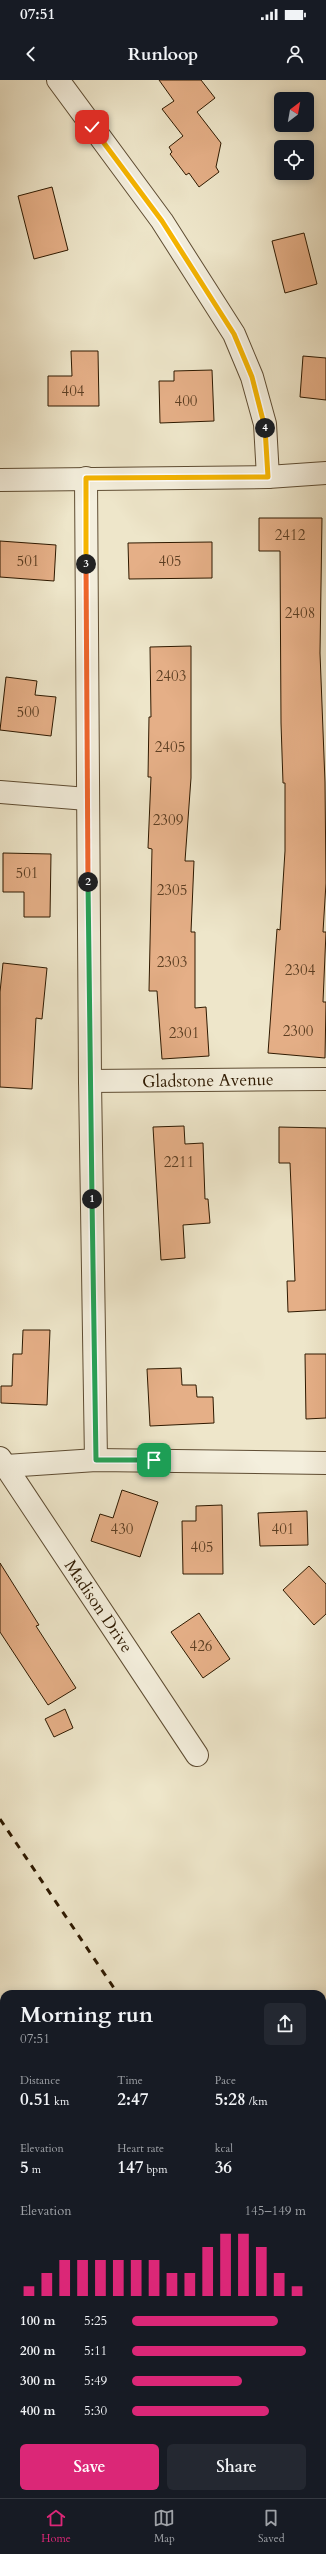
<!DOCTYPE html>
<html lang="en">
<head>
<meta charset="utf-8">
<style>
	:root { --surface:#171b24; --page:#242831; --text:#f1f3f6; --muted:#9ea1a6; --line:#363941; --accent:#db2777 }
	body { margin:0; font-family:Cardo,serif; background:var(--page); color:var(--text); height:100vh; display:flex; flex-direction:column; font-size:15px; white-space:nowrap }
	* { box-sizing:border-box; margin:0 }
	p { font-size:13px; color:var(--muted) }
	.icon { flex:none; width:22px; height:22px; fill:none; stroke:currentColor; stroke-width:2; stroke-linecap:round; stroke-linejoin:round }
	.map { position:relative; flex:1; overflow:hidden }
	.drawer { position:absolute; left:0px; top:1910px; width:326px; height:508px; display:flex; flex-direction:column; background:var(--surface); border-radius:12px 12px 0 0; box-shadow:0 2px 10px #0003 }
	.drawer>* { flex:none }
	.needle { width:26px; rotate:31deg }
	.buttons { position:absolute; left:274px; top:12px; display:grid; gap:8px }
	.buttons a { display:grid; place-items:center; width:40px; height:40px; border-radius:6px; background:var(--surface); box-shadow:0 2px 10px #0003; font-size:20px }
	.pin { position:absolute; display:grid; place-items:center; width:34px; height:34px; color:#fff; margin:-17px; border-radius:8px; box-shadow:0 2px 6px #0006 }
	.km { position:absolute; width:20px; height:20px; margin:-10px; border-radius:50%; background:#222; color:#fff; font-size:11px; line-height:20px; text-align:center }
	.round { display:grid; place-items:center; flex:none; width:42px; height:42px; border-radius:6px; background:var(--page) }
	.headline { display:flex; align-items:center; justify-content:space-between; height:68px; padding:0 20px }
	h1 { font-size:22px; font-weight:700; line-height:30px }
	.metrics { display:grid; grid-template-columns:repeat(3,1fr); gap:6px; height:68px; padding:4px 20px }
	.metrics div { display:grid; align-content:center }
	.metrics b { font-size:17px; font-weight:700 }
	.metrics small { font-size:11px; font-weight:400 }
	.metrics p { font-size:11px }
	.chart { height:112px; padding:8px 20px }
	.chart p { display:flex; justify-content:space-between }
	.chart svg { width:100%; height:72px; margin-top:4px; stroke:var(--accent); stroke-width:6 }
	.primary-button { display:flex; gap:8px; margin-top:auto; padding:8px 20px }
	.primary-button a { flex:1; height:46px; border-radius:6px; background:var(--accent); color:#fff; font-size:16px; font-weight:700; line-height:46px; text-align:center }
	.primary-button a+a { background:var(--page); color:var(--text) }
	ul { padding:0 20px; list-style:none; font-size:13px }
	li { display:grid; grid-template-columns:64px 48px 1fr; align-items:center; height:30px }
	li i { height:10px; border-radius:5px; background:var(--accent) }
	.status { display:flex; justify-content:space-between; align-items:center; height:28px; padding:0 20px; background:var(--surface); direction:ltr }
	.status svg { height:11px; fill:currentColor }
	header { display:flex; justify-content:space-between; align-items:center; height:52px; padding:0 20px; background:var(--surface); font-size:18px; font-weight:700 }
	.tab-bar { display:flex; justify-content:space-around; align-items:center; height:56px; border-top:1px solid var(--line); background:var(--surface); font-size:11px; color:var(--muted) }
	.tab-bar a { display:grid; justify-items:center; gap:2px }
	.tab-bar .active { color:var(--accent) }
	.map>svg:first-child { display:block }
	.building { fill:#e5af87; stroke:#2e1900 }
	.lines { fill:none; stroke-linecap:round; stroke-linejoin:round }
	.minor-casing { stroke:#5e4c32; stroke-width:24 }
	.minor { stroke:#f4efdd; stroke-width:22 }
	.rail { stroke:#2e1900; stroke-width:3; stroke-dasharray:7 7; stroke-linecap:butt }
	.split-1-casing { stroke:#fff; stroke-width:8 }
	.split-2-casing { stroke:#fff; stroke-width:8 }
	.split-3-casing { stroke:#fff; stroke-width:8 }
	.split-4-casing { stroke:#fff; stroke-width:8 }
	.split-5-casing { stroke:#fff; stroke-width:8 }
	.split-1 { stroke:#22a559; stroke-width:5 }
	.split-2 { stroke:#22a559; stroke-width:5 }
	.split-3 { stroke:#f0652b; stroke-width:5 }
	.split-4 { stroke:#f5b400; stroke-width:5 }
	.split-5 { stroke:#f5b400; stroke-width:5 }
	.labels { text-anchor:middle; stroke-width:3.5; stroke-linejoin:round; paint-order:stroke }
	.number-label { font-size:15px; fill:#5c3e22 }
	.street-label { font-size:17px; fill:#2e1900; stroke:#f4efdd }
</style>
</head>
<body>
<div class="status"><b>07:51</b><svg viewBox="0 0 49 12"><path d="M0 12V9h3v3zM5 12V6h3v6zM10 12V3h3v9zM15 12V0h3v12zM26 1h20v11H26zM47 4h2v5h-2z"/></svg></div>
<header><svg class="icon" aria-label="back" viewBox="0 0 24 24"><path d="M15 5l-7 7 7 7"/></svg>Runloop<svg class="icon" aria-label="person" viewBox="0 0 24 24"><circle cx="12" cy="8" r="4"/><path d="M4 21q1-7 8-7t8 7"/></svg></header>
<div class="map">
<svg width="326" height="2418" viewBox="0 0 326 2418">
	<rect width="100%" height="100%" fill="#eee6ca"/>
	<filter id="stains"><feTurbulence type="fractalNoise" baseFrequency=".005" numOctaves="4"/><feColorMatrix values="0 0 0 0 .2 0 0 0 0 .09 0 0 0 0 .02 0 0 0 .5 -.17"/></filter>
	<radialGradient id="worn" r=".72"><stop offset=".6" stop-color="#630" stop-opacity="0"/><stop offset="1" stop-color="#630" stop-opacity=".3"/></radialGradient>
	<!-- building -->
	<g class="building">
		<polygon points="159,0 201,0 215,18 197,32 221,63 216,87 219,92 199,107 189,93 186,95 170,74 172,72 169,67 183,56 162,29 174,21"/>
		<polygon points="52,107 68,170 34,179 18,116"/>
		<polygon points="304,153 317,204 285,213 272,161"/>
		<polygon points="71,271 98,271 99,326 48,326 48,296 72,296"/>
		<polygon points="303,276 326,278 326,320 300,317"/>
		<polygon points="212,290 214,341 160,343 159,301 174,301 174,291"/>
		<polygon points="259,438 322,438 320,573 325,702 326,803 323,852 326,852 323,922 326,922 325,978 268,973 277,849 280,850 285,771 285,703 283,703 281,643 280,471 259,471"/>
		<polygon points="0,461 56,465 54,501 0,497"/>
		<polygon points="212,462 212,498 129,499 128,463"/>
		<polygon points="191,566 191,698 185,781 194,781 191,852 195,852 195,928 206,927 209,976 162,979 157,911 149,911 152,769 148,768 151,697 148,697 149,637 151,637 150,567"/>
		<polygon points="6,597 37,601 35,615 56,617 51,656 0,650"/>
		<polygon points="3,773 51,774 50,837 24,837 24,812 3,812"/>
		<polygon points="3,883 47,888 42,939 36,938 32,1009 0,1007 0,912"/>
		<polygon points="184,1046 185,1064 203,1063 205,1119 208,1119 210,1143 183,1145 185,1178 161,1180 153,1047"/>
		<polygon points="279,1047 326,1048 326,1230 288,1232 287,1201 295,1201 290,1083 279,1083"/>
		<polygon points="23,1250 50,1250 47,1325 1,1323 1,1306 12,1306 13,1274 22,1274"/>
		<polygon points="305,1274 326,1274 326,1338 306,1339"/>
		<polygon points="181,1288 182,1305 196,1305 197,1317 213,1317 214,1343 150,1346 147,1289"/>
		<polygon points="122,1410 158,1422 140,1477 91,1461 100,1434 113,1438"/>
		<polygon points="222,1425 223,1494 183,1494 182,1441 196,1441 196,1426"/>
		<polygon points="307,1431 308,1465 260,1466 258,1433"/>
		<polygon points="0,1483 39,1545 36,1546 76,1608 48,1625 0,1552"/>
		<polygon points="309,1486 326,1504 326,1534 314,1545 283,1510"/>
		<polygon points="199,1533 230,1579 203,1598 171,1552"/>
		<polygon points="65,1629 73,1648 54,1657 45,1639"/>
	</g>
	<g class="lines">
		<!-- minor casing -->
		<g class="minor-casing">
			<g id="minor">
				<polyline points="58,0 162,141 234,254 252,297 265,344 268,397"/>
				<polyline points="86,398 90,1001 96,1380"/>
				<polyline points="0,400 268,397 326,393"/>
				<polyline points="0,712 87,719"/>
				<polyline points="90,1001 326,999"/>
				<polyline points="0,1378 197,1675"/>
				<polyline points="6,1386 96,1380 326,1383"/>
				<polyline points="0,2200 4,2205"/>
				<polyline points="0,2405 4,2405"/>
				<polyline points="187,2414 189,2418"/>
			</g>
		</g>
		<!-- minor -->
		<use href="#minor" class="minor"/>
		<!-- rail -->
		<g class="rail">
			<polyline points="0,1739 118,1914"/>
			<polyline points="322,2215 326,2221"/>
		</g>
	</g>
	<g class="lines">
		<!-- split-1 casing -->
		<g class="split-1-casing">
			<polyline id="split-1" points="92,1119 96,1380 154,1380"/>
		</g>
		<!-- split-2 casing -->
		<g class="split-2-casing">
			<polyline id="split-2" points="88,802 92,1119"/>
		</g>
		<!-- split-3 casing -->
		<g class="split-3-casing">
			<polyline id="split-3" points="86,484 88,802"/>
		</g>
		<!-- split-4 casing -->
		<g class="split-4-casing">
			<polyline id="split-4" points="86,484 86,398 268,397 265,348"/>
		</g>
		<!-- split-5 casing -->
		<g class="split-5-casing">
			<polyline id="split-5" points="92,47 162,141 234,254 252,297 265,348"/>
		</g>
		<!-- split-1 -->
		<use href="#split-1" class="split-1"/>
		<!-- split-2 -->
		<use href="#split-2" class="split-2"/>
		<!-- split-3 -->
		<use href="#split-3" class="split-3"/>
		<!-- split-4 -->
		<use href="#split-4" class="split-4"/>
		<!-- split-5 -->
		<use href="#split-5" class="split-5"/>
	</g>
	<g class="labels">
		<!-- number labels -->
		<g class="number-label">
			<text x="73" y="316">404</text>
			<text x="186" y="326">400</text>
			<text x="290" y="460">2412</text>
			<text x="28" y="486">501</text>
			<text x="170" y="486">405</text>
			<text x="300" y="538">2408</text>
			<text x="171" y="601">2403</text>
			<text x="28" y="637">500</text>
			<text x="170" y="672">2405</text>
			<text x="168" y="745">2309</text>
			<text x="27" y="798">501</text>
			<text x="172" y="815">2305</text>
			<text x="172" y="887">2303</text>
			<text x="300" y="895">2304</text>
			<text x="298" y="956">2300</text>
			<text x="184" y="958">2301</text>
			<text x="179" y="1087">2211</text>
			<text x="122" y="1454">430</text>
			<text x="283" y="1454">401</text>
			<text x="202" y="1472">405</text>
			<text x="201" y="1571">426</text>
		</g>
		<!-- street labels -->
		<g class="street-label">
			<text transform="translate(208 1000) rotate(-1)" y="6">Gladstone Avenue</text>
			<text transform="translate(99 1526) rotate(56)" y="6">Madison Drive</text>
		</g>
	</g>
	<rect width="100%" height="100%" filter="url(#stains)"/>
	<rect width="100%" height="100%" fill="url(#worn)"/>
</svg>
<div class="buttons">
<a><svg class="needle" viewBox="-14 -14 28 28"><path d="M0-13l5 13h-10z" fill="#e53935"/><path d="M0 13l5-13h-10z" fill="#9ea1a6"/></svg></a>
<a><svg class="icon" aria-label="locate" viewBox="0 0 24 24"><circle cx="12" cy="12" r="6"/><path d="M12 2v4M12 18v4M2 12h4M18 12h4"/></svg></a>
</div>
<div class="pin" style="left:154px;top:1380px;background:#1e9e55"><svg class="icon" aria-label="arrive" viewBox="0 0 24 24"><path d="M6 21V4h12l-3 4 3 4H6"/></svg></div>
<div class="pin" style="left:92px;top:47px;background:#d93025"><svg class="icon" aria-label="check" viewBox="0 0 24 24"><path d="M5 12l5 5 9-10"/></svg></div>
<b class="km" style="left:92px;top:1119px">1</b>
<b class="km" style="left:88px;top:802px">2</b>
<b class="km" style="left:86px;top:484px">3</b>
<b class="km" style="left:265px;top:348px">4</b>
<section class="drawer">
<div class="headline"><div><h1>Morning run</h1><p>07:51</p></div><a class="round"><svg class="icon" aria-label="share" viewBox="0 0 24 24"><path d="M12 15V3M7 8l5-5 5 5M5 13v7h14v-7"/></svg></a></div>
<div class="metrics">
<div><p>Distance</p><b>0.51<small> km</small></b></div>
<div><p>Time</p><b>2:47</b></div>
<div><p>Pace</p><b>5:28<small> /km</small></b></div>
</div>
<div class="metrics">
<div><p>Elevation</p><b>5<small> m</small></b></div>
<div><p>Heart rate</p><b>147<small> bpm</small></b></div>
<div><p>kcal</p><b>36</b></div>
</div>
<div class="chart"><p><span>Elevation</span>145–149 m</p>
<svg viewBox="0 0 160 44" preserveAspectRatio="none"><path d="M5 44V38M15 44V30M25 44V22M35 44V22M45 44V22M55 44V22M65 44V22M75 44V22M85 44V30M95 44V30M105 44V14M115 44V6M125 44V6M135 44V14M145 44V30M155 44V38"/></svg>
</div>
<ul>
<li><b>100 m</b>5:25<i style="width:84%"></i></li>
<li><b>200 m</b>5:11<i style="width:100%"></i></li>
<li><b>300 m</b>5:49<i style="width:63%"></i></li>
<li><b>400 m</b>5:30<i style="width:79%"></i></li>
</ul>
<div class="primary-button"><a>Save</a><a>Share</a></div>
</section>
</div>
<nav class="tab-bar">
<a class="active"><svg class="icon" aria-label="home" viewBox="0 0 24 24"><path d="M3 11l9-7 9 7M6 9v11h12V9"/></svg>Home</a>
<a><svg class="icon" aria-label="map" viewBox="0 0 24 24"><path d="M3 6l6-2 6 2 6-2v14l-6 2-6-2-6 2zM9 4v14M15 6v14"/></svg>Map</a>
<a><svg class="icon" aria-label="saved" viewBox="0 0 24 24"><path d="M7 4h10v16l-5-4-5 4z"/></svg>Saved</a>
</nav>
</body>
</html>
